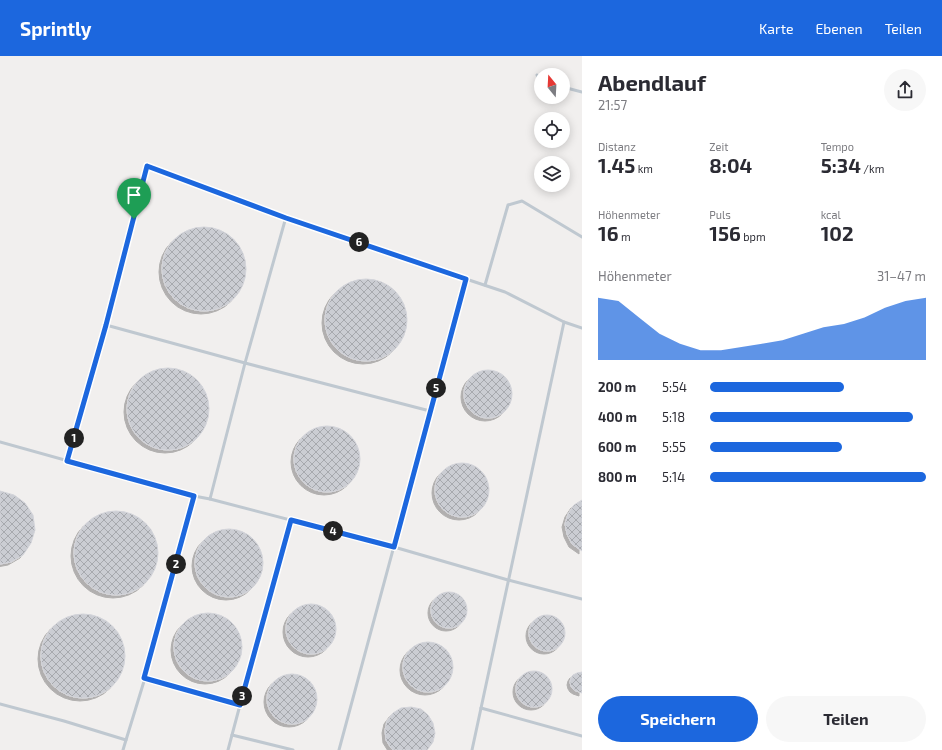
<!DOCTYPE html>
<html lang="de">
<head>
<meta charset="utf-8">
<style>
	:root { --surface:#fff; --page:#f7f7f7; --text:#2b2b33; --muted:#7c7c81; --accent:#1c67de }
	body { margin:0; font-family:"Exo 2",sans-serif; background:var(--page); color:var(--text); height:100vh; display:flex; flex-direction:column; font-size:15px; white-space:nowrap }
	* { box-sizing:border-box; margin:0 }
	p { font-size:13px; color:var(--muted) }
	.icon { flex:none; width:22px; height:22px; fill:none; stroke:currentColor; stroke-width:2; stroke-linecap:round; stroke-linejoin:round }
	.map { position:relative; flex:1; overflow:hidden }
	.side { display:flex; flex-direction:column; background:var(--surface); width:360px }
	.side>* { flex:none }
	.needle { width:26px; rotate:342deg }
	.tools { position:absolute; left:534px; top:12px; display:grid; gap:8px }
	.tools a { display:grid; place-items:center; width:36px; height:36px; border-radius:50%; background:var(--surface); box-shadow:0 2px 10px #0003; font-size:20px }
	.pin { position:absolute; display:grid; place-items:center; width:34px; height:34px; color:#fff; margin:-41px -17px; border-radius:50% 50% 50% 0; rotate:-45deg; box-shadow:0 0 4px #0007 }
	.pin .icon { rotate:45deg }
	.km { position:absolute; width:20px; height:20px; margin:-10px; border-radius:50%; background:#222; color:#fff; font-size:11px; line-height:20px; text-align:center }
	.round { display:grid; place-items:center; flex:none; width:42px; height:42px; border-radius:21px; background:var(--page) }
	.overview { display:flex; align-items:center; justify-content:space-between; height:68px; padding:0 16px }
	h1 { font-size:22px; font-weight:700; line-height:30px }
	.figures { display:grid; grid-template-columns:repeat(3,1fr); gap:6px; height:68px; padding:4px 16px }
	.figures div { display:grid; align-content:center }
	.figures b { font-size:20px; font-weight:700 }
	.figures small { font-size:11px; font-weight:400 }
	.figures p { font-size:11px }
	.chart { height:112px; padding:8px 16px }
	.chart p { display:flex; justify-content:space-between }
	.chart svg { width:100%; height:72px; margin-top:4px; fill:var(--accent); opacity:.7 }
	.button { display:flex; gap:8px; margin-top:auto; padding:8px 16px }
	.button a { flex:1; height:46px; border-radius:24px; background:var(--accent); color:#fff; font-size:16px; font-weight:700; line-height:46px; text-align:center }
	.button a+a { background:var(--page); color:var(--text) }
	ul { padding:0 16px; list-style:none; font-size:13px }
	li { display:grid; grid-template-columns:64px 48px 1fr; align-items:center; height:30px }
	li i { height:10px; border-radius:5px; background:var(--accent) }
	header { display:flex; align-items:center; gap:24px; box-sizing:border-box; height:56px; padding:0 20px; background:var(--accent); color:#fff }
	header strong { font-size:19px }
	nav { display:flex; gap:22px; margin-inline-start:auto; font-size:14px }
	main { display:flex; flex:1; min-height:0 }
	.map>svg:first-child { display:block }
	.building { fill:url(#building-cross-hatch); stroke:#d3d4da; filter:url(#shadow) }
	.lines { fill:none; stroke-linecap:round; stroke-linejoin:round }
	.lane { stroke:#bfc8d0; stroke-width:3 }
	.route-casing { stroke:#fff; stroke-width:8 }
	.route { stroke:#1c67de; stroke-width:5 }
</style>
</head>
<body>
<header>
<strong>Sprintly</strong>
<nav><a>Karte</a><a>Ebenen</a><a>Teilen</a></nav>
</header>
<main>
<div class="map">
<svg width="582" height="694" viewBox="0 0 582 694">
	<defs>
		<pattern id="building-cross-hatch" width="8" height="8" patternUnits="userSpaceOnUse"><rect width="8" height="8" fill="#cbcdd3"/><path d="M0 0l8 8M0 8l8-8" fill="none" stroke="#a7a9ae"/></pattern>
		<filter id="shadow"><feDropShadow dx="-3" dy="3" stdDeviation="0" flood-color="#0004"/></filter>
	</defs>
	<rect width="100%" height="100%" fill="#f1efee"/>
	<!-- building -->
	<g class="building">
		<circle cx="204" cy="213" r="42"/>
		<circle cx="366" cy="264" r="41"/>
		<circle cx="168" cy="353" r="41"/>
		<circle cx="488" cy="338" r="24"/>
		<circle cx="327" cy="403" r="33"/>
		<circle cx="462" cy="434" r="27"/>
		<polygon points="0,435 14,439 25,447 33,459 35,474 31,487 23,499 11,506 0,508"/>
		<polygon points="582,444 582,495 572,488 567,478 565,468 568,458 574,449"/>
		<circle cx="116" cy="497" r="42"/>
		<circle cx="229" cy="507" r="34"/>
		<circle cx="449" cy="554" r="18"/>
		<circle cx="311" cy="573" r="25"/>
		<circle cx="208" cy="591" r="34"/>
		<circle cx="83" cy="600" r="42"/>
		<circle cx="547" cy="577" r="18"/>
		<circle cx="428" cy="611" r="25"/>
		<circle cx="534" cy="633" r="18"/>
		<polygon points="582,616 582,637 576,635 573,633 571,630 570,626 571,622 573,619 577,617"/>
		<circle cx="292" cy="643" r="25"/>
		<polygon points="411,651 421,653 428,659 433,667 435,677 433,686 427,694 393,694 391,692 386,684 385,674 387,665 393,657 401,652"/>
	</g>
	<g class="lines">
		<!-- lane -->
		<g class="lane">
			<polyline points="537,19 539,24 541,25"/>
			<polyline points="563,31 582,36"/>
			<polyline points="466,223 505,236 564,266 472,694"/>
			<polyline points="485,229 508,149 522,145 582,181"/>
			<polyline points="564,266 582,272"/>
			<polyline points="106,269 147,110 286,161"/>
			<polyline points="0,386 194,440 210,443 394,491 508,524 582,543"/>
			<polyline points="67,405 106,269 245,307 430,355"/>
			<polyline points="210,443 245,307 286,161 466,223 339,694"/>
			<polyline points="145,622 240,649 291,464"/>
			<polyline points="0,648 64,665 126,684 145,622 194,440"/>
			<polyline points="481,652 582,680"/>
			<polyline points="232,679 293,694"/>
			<polyline points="123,694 126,684"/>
			<polyline points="228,694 240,649"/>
		</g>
	</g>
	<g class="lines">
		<!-- route casing -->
		<g class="route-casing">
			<polygon id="route" points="147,110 286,162 466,223 394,491 291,464 240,649 144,622 194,440 67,405 106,269"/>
		</g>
		<!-- route -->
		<use href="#route" class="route"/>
	</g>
</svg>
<div class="tools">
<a><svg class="needle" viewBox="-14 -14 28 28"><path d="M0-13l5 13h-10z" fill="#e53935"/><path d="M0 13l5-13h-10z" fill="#7c7c81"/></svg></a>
<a><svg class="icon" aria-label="locate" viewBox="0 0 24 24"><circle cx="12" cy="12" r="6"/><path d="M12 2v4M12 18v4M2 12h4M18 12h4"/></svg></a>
<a><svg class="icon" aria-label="layers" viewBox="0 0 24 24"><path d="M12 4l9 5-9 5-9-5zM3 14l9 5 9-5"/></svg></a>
</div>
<div class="pin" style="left:134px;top:163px;background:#1e9e55"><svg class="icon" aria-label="arrive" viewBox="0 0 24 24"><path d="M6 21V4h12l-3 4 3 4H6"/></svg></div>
<b class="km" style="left:74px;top:382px">1</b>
<b class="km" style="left:176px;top:508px">2</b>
<b class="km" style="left:242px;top:640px">3</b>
<b class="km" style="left:333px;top:475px">4</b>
<b class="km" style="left:436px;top:332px">5</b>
<b class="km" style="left:359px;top:186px">6</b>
</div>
<section class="side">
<div class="overview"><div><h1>Abendlauf</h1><p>21:57</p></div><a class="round"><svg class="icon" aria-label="share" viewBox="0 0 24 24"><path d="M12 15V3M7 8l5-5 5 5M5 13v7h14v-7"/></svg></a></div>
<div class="figures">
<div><p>Distanz</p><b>1.45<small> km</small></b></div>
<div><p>Zeit</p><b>8:04</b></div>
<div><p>Tempo</p><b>5:34<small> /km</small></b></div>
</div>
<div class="figures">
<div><p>Höhenmeter</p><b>16<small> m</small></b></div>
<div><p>Puls</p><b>156<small> bpm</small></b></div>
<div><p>kcal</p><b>102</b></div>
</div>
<div class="chart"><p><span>Höhenmeter</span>31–47 m</p>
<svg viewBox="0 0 160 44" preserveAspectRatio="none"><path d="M0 44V6L10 8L20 18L30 28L40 34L50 38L60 38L70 36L80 34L90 32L100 28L110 24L120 22L130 18L140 12L150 8L160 6V44z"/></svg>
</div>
<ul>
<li><b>200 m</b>5:54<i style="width:62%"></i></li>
<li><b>400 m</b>5:18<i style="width:94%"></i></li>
<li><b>600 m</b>5:55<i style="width:61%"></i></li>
<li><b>800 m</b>5:14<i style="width:100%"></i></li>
</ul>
<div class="button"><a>Speichern</a><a>Teilen</a></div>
</section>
</main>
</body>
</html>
